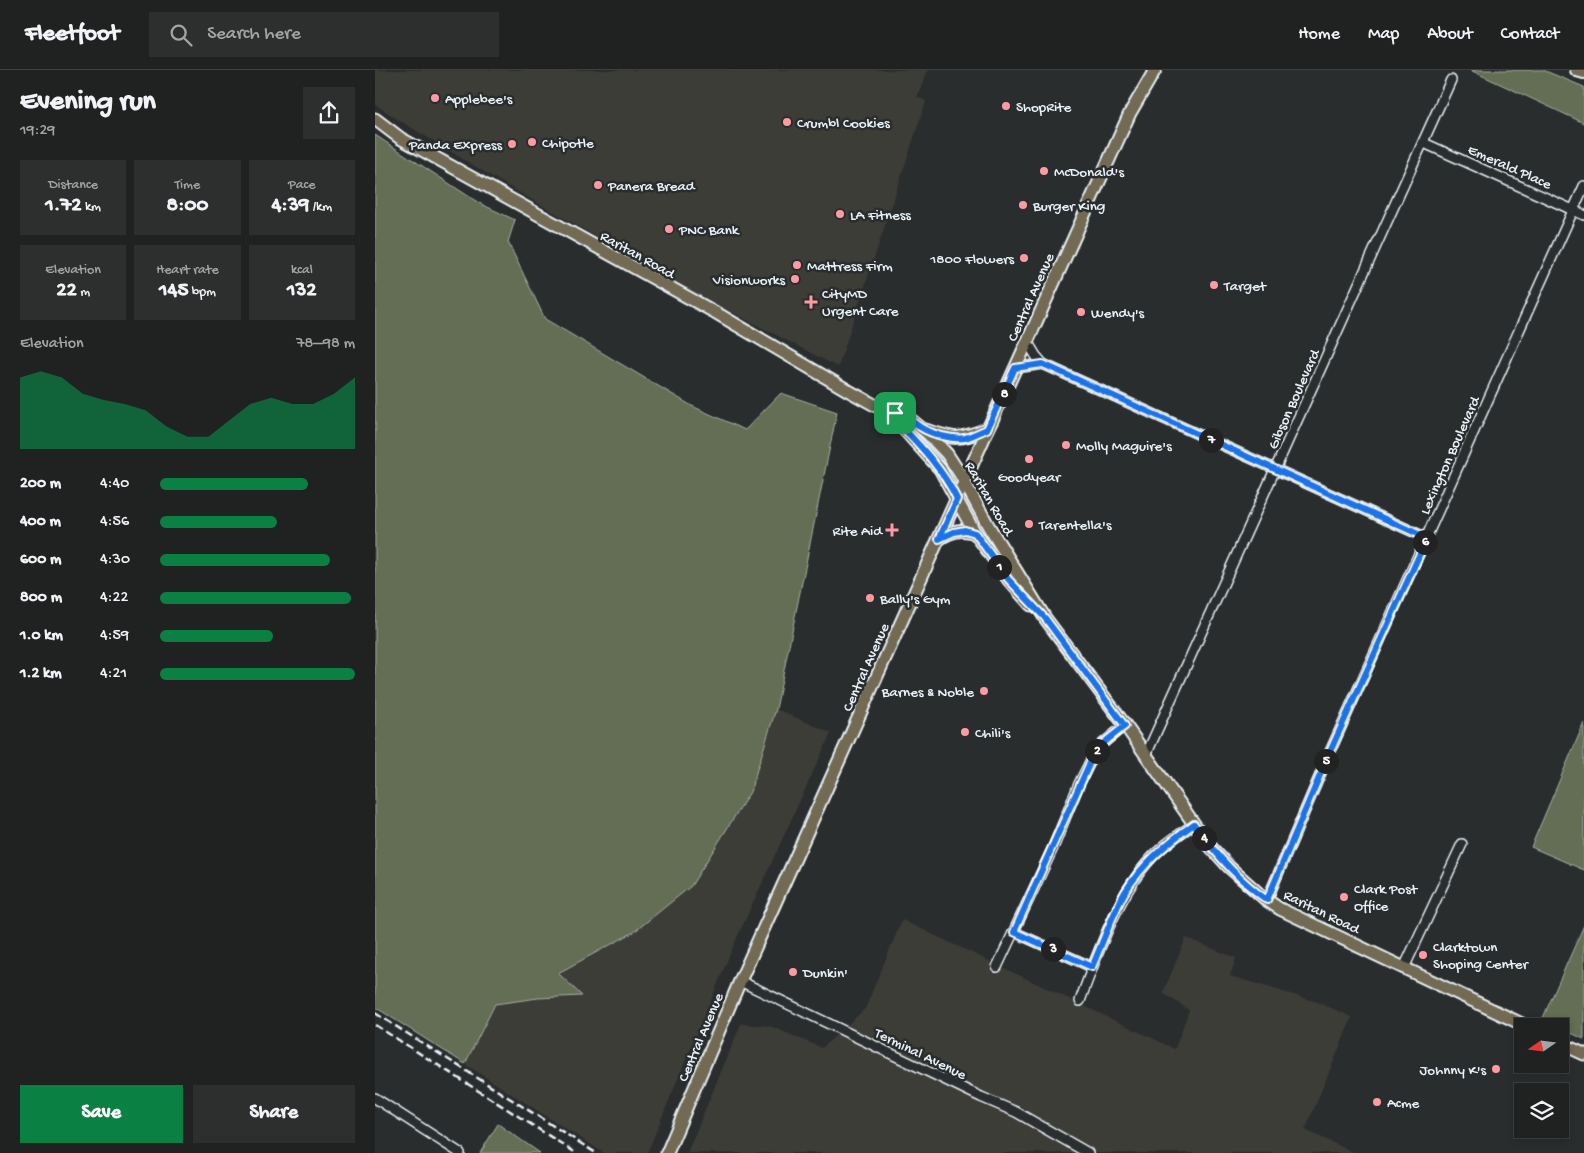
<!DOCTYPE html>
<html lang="en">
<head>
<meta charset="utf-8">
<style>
	:root { --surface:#202222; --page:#2d2f2f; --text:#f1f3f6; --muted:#a2a4a5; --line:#3d3f40; --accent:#0b8043 }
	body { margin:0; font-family:"Gochi Hand",sans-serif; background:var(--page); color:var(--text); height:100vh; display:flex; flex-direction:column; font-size:19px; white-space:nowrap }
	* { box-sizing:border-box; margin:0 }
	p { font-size:16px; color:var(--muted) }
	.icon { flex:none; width:28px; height:28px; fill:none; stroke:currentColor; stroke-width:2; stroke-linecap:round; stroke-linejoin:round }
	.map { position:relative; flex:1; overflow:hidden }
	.panel { display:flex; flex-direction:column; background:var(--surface); width:375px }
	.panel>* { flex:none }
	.needle { width:32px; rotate:256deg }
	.fabs { position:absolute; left:1139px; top:948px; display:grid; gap:10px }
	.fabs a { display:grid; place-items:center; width:55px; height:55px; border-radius:0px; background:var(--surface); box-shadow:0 2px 8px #0003,0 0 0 1px var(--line); font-size:25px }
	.pin { position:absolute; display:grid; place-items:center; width:42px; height:42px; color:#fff; margin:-21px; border-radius:10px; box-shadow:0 2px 8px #0006 }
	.km { position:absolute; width:25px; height:25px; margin:-12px; border-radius:50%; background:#222; color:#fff; font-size:14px; line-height:25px; text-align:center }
	.round { display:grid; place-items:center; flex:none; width:52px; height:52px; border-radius:0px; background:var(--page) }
	.overview { display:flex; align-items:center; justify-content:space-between; height:85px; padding:0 20px }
	h1 { font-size:28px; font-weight:700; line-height:38px }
	.metrics { display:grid; grid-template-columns:repeat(3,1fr); gap:8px; height:85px; padding:5px 20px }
	.metrics div { display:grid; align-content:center; border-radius:0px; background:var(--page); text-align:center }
	.metrics b { font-size:21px; font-weight:700 }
	.metrics small { font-size:14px; font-weight:400 }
	.metrics p { font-size:14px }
	.chart { height:140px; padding:10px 20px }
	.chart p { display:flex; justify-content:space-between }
	.chart svg { width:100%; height:90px; margin-top:5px; fill:var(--accent); opacity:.7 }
	.action { display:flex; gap:10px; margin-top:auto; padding:10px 20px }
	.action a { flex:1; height:58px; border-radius:0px; background:var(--accent); color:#fff; font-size:20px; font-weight:700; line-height:58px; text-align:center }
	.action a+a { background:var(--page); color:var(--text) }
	ul { padding:0 20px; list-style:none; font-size:16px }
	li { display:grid; grid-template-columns:80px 60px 1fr; align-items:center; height:38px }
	li i { height:12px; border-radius:6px; background:var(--accent) }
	header { display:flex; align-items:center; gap:30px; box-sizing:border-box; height:70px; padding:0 25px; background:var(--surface); border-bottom:1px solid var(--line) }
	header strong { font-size:24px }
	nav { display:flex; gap:28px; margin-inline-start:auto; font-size:18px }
	.search { width:350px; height:45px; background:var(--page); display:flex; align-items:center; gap:12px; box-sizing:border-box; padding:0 18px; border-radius:0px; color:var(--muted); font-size:19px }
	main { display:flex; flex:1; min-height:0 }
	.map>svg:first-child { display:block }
	.built { fill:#3e3d39 }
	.green { fill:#646e54; stroke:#a6b0a6 }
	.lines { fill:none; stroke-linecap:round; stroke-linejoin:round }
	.minor-casing { stroke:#e8f1f8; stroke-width:12 }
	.major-casing { stroke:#e8f1f8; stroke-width:15 }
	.highway-casing { stroke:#e8f1f8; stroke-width:16 }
	.minor { stroke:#2a2d2e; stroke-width:9 }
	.major { stroke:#736b52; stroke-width:11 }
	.highway { stroke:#736b52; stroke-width:12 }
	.rail { stroke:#e8f1f8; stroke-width:2.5; stroke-dasharray:8 4; stroke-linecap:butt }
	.route-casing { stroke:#fff; stroke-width:10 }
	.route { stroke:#1a73e8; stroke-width:6 }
	.poi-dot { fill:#ff9aa2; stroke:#2a2d2e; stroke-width:2 }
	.labels { text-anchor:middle; stroke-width:5; stroke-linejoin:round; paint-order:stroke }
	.poi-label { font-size:15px; fill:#e8f1f8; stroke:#2a2d2e; text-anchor:start }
	.street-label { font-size:15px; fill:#e8f1f8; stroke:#2a2d2e }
</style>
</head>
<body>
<header>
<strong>Fleetfoot</strong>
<div class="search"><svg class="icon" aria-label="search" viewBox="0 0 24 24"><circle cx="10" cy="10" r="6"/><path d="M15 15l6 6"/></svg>Search here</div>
<nav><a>Home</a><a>Map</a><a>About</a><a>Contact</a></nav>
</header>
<main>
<section class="panel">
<div class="overview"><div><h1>Evening run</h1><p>19:29</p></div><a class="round"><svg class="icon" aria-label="share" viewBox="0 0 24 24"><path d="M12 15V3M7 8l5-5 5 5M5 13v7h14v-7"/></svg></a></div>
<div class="metrics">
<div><p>Distance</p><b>1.72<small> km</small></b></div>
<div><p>Time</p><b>8:00</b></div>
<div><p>Pace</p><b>4:39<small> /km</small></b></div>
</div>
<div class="metrics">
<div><p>Elevation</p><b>22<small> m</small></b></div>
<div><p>Heart rate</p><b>145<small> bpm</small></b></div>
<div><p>kcal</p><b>132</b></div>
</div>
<div class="chart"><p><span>Elevation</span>78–98 m</p>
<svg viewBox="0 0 160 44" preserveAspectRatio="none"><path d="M0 44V9L10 6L20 9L30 17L40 20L50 22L60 25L70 33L80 38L90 38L100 30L110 22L120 19L130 22L140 22L150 17L160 9V44z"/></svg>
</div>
<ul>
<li><b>200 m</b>4:40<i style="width:76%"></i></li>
<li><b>400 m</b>4:56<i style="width:60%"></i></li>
<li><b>600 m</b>4:30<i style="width:87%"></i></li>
<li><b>800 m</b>4:22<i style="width:98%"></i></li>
<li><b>1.0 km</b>4:59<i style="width:58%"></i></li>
<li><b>1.2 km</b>4:21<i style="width:100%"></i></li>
</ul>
<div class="action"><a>Save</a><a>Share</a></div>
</section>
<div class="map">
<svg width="1209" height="1083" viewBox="0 0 1209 1083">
	<rect width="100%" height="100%" fill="#2a2d2e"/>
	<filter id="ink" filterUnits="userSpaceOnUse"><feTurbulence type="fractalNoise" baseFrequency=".02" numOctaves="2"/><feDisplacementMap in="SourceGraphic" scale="10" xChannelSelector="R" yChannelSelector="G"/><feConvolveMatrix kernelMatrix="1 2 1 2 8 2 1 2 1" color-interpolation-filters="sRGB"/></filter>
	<g filter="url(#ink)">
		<!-- built -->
		<g class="built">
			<polygon points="0,0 553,0 542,27 551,31 463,297 322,224 126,112 19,47 0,34"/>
			<polygon points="401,639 456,663 360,872 272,1083 229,1083 90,994 120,934 163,928 206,926 182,903 259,862 375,722"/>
			<polygon points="527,850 800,979 814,940 788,923 811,868 861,888 855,906 942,932 977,947 930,1060 980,1083 312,1083 366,954 395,956 447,978 490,939"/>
		</g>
		<!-- green -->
		<g class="green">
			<polygon points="1095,0 1168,0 1209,17 1209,53"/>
			<polygon points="0,65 104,133 140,150 133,172 170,249 317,336 370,360 406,323 462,342 401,639 375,722 316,816 259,862 183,903 207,926 163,928 120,934 90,994 0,937"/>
			<polygon points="1209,653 1209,800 1156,777"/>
			<polygon points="1209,855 1209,969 1185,958 1185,956 1181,956 1167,950"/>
			<polygon points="123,1054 165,1083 105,1083"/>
		</g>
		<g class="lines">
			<!-- minor casing -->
			<g class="minor-casing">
				<g id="minor">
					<polyline points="1049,73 1209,145"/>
					<polyline points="652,271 661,286 668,294 1052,468"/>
					<polyline points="640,298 668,294"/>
					<polyline points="771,685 1076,10"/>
					<polyline points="892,830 954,684 1209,116"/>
					<polyline points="639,862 717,897"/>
					<polyline points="622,897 678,778 704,714 717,688 726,675 750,655"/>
					<polyline points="1029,898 1087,774"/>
					<polyline points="365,911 606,1027 641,1042 713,1083"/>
					<path d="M705,931C721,887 742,828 772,793C785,777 802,766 819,754"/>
					<polyline points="0,1028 85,1083"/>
				</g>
			</g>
			<!-- major casing -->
			<g class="major-casing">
				<g id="major">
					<polyline points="0,49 25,68 343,244 474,321 514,343 565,399 600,463 633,509 656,535"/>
					<polyline points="514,343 524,344 535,349 552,363 572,384 585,404 614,457 670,548 750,655 833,774 854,797 890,829 905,839 1151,956"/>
					<path d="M551,360C581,370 583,370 612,359"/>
					<path d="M564,469C576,461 586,458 600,463"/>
					<polyline points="1185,973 1209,984"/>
					<polyline points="292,1083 365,911 755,43 780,0"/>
				</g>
			</g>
			<!-- highway casing -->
			<g class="highway-casing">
				<polyline id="highway" points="1202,0 1209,2"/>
			</g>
			<!-- minor -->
			<use href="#minor" class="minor"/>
			<!-- major -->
			<use href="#major" class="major"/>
			<!-- highway -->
			<use href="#highway" class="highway"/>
			<!-- rail -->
			<g class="rail">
				<polyline points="0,943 221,1083"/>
				<polyline points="0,955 201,1083"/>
			</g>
		</g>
	</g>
	<g class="lines" filter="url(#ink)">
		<!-- route casing -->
		<g class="route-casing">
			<path id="route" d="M668,294L1052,468L954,684L892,830C863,810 839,782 819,754C792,773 768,793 750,822C738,843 727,874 717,897L639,862L717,688L726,675L750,656L670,548L633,509L600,463L590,460L579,462L564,469L582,429C565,394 540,371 514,343C528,343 535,350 545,357C556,364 577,370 590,368C597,366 605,362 612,359L640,298Z"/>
		</g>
		<!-- route -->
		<use href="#route" class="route"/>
	</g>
	<!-- markers -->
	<g class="poi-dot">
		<circle cx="60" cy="28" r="5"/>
		<circle cx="631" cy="36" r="5"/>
		<circle cx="412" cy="52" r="5"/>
		<circle cx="157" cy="72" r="5"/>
		<circle cx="137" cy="74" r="5"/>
		<circle cx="669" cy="101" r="5"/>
		<circle cx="223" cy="115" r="5"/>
		<circle cx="648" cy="135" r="5"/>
		<circle cx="465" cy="144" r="5"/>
		<circle cx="294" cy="159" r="5"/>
		<circle cx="649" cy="188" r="5"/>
		<circle cx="422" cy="195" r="5"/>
		<circle cx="420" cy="209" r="5"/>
		<circle cx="839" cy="215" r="5"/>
		<path d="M433.5 224.5h5v5h5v5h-5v5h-5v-5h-5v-5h5z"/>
		<circle cx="706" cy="242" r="5"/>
		<circle cx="691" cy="375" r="5"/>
		<circle cx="654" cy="389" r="5"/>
		<circle cx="654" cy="454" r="5"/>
		<path d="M514.5 452.5h5v5h5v5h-5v5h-5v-5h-5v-5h5z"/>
		<circle cx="495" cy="528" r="5"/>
		<circle cx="609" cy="621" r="5"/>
		<circle cx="590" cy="662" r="5"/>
		<circle cx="969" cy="827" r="5"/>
		<circle cx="1048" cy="885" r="5"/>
		<circle cx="418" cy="902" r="5"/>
		<circle cx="1121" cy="999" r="5"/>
		<circle cx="1002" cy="1032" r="5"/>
	</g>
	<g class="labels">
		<!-- poi labels -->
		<g class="poi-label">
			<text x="70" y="33">Applebee's</text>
			<text x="641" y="41">ShopRite</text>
			<text x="422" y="57">Crumbl Cookies</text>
			<text x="167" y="77">Chipotle</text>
			<text x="127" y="79" text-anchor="end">Panda Express</text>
			<text x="679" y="106">McDonald's</text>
			<text x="233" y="120">Panera Bread</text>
			<text x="658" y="140">Burger King</text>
			<text x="475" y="149">LA Fitness</text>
			<text x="304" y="164">PNC Bank</text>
			<text x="639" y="193" text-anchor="end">1800 Flowers</text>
			<text x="432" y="200">Mattress Firm</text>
			<text x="410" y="214" text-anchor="end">Visionworks</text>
			<text x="849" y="220">Target</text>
			<text x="447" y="228">CityMD<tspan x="447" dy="17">Urgent Care</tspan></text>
			<text x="716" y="247">Wendy's</text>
			<text x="701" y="380">Molly Maguire's</text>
			<text x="654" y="411" text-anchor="middle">Goodyear</text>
			<text x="664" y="459">Tarentella's</text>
			<text x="507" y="465" text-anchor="end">Rite Aid</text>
			<text x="505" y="533">Bally's Gym</text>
			<text x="599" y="626" text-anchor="end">Barnes &amp; Noble</text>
			<text x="600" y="667">Chili's</text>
			<text x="979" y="823">Clark Post<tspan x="979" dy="17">Office</tspan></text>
			<text x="1058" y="881">Clarktown<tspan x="1058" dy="17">Shoping Center</tspan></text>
			<text x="428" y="907">Dunkin'</text>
			<text x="1111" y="1004" text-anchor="end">Johnny K's</text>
			<text x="1012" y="1037">Acme</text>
		</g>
		<!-- street labels -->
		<g class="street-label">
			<text transform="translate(1135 96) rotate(24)" y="5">Emerald Place</text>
			<text transform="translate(263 184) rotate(29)" y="5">Raritan Road</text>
			<text transform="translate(655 227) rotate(-66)" y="5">Central Avenue</text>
			<text transform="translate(918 329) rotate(-66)" y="5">Gibson Boulevard</text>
			<text transform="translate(1074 385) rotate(-66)" y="5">Lexington Boulevard</text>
			<text transform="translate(615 428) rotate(60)" y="5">Raritan Road</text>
			<text transform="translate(490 597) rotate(-66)" y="5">Central Avenue</text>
			<text transform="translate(947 841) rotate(26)" y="5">Raritan Road</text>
			<text transform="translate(325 967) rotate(-67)" y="5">Central Avenue</text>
			<text transform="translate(546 983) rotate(26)" y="5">Terminal Avenue</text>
		</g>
	</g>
</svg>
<div class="fabs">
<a><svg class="needle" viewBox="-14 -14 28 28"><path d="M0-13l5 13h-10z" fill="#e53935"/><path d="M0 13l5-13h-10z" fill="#a2a4a5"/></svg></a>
<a><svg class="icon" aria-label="layers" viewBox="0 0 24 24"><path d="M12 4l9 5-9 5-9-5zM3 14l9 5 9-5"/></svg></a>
</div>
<div class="pin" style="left:520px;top:343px;background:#1e9e55"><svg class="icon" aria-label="arrive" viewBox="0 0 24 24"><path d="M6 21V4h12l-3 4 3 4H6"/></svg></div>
<b class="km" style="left:624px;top:497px">1</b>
<b class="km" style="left:722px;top:681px">2</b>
<b class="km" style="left:678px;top:879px">3</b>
<b class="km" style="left:829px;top:768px">4</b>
<b class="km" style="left:951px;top:691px">5</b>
<b class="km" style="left:1050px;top:472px">6</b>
<b class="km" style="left:836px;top:370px">7</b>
<b class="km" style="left:629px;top:324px">8</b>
</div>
</main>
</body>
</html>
